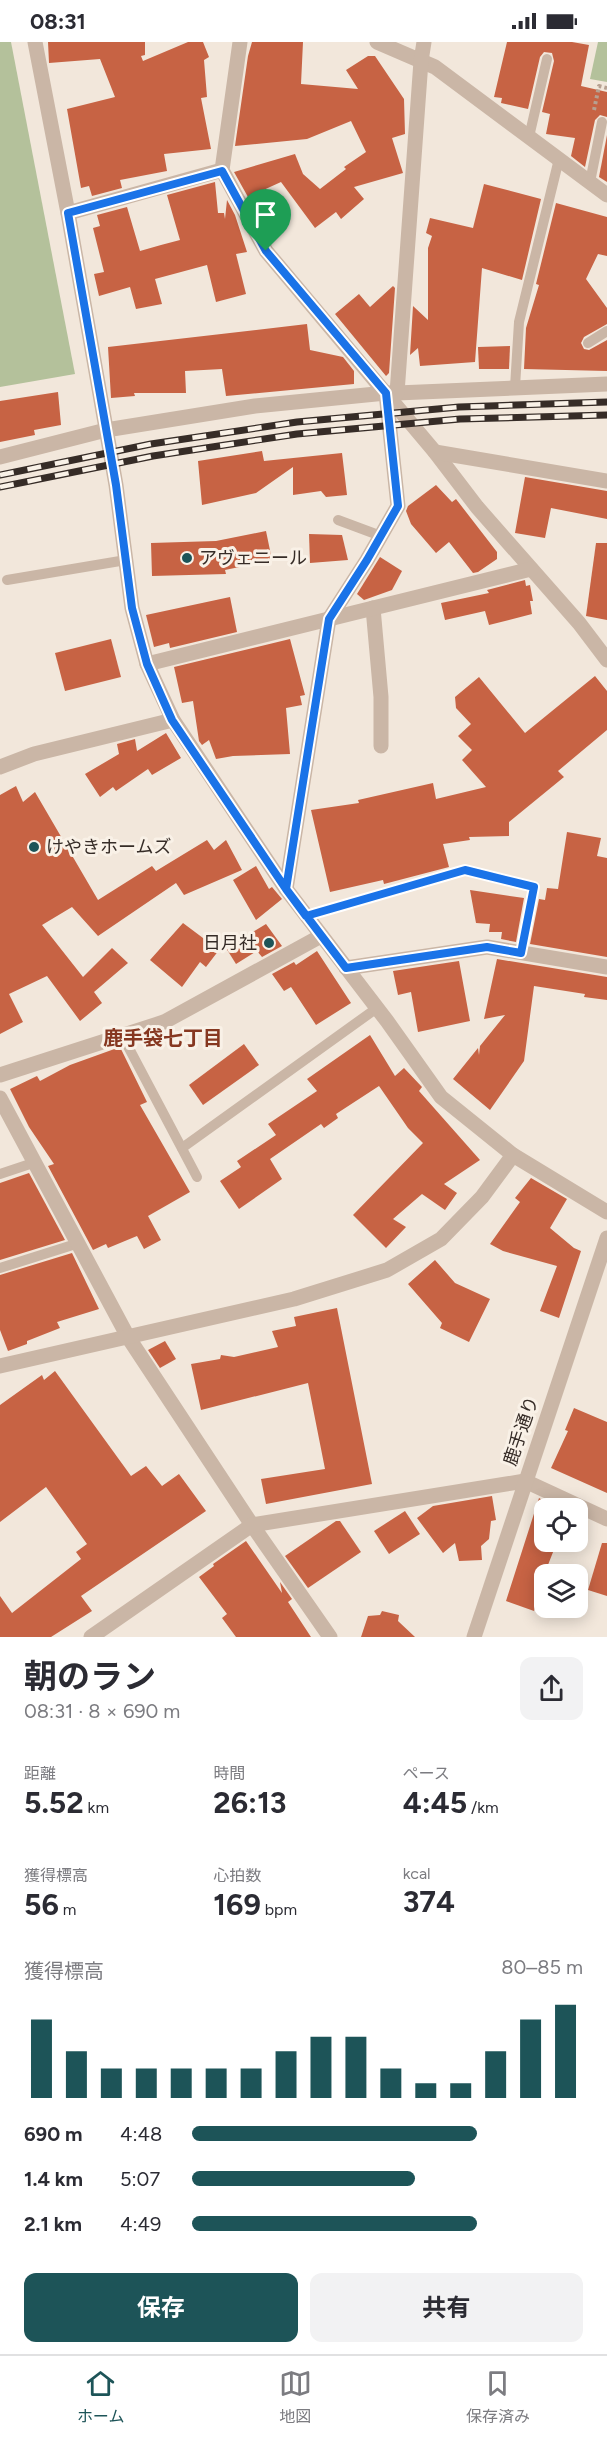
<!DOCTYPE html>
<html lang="ja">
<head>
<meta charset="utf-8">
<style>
	:root { --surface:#fff; --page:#f2f2f3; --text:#2b2b33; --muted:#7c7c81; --line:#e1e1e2; --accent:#1d5458 }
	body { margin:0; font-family:Figtree,"Noto Sans JP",sans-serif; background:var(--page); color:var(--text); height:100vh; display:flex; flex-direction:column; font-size:22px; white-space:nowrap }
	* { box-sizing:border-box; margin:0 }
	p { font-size:20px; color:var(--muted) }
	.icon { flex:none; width:33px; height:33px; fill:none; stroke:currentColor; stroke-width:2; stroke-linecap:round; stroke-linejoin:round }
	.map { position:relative; height:1595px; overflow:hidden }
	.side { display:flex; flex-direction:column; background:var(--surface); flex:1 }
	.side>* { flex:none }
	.controls { position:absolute; left:534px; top:1456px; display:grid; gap:12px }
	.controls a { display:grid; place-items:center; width:54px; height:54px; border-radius:12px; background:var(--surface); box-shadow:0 3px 15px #0003; font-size:30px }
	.pin { position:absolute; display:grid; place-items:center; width:51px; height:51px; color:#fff; margin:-62px -26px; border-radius:50% 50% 50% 0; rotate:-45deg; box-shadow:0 0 6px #0007 }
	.pin .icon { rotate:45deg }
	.round { display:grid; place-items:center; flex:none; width:63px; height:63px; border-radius:12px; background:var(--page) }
	.head { display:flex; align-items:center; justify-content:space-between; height:102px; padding:0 24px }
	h1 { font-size:33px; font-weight:700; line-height:45px }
	.metrics { display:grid; grid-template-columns:repeat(3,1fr); gap:9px; height:102px; padding:6px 24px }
	.metrics div { display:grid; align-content:center }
	.metrics b { font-size:30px; font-weight:700 }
	.metrics small { font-size:16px; font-weight:400 }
	.metrics p { font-size:16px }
	.chart { height:168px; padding:12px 24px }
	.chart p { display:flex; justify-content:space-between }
	.chart svg { width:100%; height:108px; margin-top:6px; stroke:var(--accent); stroke-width:6 }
	.action { display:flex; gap:12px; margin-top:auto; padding:12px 24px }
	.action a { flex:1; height:69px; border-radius:12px; background:var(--accent); color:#fff; font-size:24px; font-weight:700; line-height:69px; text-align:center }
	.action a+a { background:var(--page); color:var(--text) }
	ul { padding:0 24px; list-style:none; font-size:20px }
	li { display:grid; grid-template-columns:96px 72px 1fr; align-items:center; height:45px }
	li i { height:15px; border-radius:8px; background:var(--accent) }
	.status { display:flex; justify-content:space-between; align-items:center; height:42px; padding:0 30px; background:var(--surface); direction:ltr }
	.status svg { height:16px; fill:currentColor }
	.tabs { display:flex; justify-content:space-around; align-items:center; height:84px; border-top:2px solid var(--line); background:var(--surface); font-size:16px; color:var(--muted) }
	.tabs a { display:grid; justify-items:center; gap:3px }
	.tabs .on { color:var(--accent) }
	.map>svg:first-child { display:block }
	.green { fill:#b4c19b }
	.building { fill:#c76344 }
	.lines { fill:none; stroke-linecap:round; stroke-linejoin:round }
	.path { stroke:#b6a091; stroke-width:4; stroke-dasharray:3 3; stroke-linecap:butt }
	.service { stroke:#cab6a6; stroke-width:10 }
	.minor { stroke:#cab6a6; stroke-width:15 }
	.tertiary { stroke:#cab6a6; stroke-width:15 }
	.rail-casing { stroke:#362c27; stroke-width:7 }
	.rail { stroke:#f9f1e7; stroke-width:4.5; stroke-dasharray:14; stroke-linecap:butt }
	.route-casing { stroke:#fff; stroke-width:12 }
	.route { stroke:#1a73e8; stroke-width:8 }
	.poi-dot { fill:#1d5458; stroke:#f9f1e7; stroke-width:2 }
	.labels { text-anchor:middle; stroke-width:6; stroke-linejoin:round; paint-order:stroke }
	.poi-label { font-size:18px; fill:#362c27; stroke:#f9f1e7; text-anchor:start }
	.street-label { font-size:18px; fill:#362c27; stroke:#f9f1e7 }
	.neighbourhood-label { font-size:20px; font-weight:bold; fill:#863720; stroke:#f9f1e7 }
</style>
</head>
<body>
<div class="status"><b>08:31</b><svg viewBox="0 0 49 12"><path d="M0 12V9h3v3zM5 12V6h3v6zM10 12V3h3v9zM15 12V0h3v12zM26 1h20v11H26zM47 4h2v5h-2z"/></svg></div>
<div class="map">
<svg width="607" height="1595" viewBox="0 0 607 1595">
	<rect width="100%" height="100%" fill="#f2e7db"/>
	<!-- green -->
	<g class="green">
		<polygon points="0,0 11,0 75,332 0,345"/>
		<polygon points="598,0 607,0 607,40 590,37"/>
	</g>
	<!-- building -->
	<g class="building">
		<polygon points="48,0 145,0 145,13 141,14 143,19 188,0 203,0 209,15 204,18 207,55 201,56 211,107 164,112 167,129 120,138 122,146 92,154 89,144 81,146 67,67 115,55 100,17 49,21"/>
		<polygon points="252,0 303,0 301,42 358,47 346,28 368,14 375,14 404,57 405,92 392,96 403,131 354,145 364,157 341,177 336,170 315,186 281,140 248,155 234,130 295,112 303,132 320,147 346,127 344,125 366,110 351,79 307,97 235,104 248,14"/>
		<polygon points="507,0 572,0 589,3 581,44 607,50 607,75 600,73 595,78 585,125 571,114 575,96 546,92 550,72 542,70 554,19 552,11 544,10 540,15 528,67 501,61 502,56 494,55"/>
		<polygon points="607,93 607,140 599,135"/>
		<polygon points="215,140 218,171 224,171 225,177 227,158 235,173 247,210 236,212 246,252 216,260 207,223 155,237 162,262 136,267 130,245 99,254 94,232 104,230 93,186 100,184 97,173 127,165 140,209 161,203 180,198 167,153"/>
		<polygon points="484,142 541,157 522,238 482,226 475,320 420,324 418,306 410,313 413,264 428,278 428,206 432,194 426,191 430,176 473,186"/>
		<polygon points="556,161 607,175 607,214 598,212 586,237 607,266 607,282 584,295 581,301 584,307 589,308 607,298 607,329 524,327 526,286 539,243 536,242"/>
		<polygon points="393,244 395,246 389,331 386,334 335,272 359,252 370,265"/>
		<polygon points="307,282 310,308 343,315 354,329 354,342 226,354 222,327 185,329 186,351 134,351 135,354 111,356 108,305"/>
		<polygon points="510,304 509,327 479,327 478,305"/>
		<polygon points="58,350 61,383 34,388 35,393 0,400 0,359"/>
		<polygon points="262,409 264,419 342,411 347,453 326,455 321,449 293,453 293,425 256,451 202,463 198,419"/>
		<polygon points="525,435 607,449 607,477 551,466 545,496 515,491"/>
		<polygon points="436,443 452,460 456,457 497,510 497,517 478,530 473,531 449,500 436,511 411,482 406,469 408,464"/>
		<polygon points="266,489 272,518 225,528 226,532 152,534 151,501 216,499"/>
		<polygon points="309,492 342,493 348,518 310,521"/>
		<polygon points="596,501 607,501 607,578 586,574"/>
		<polygon points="380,515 402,529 392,548 364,558 357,552"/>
		<polygon points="525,538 526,544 530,543 533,559 530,559 532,572 489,583 485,569 445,578 441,561 489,551 487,548"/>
		<polygon points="230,555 237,590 170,606 169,601 154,605 146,573"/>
		<polygon points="111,597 121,635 65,649 55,611"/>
		<polygon points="290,597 305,653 300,654 302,663 286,666 290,712 233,714 216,717 209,698 202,703 199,699 193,659 182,661 174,625"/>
		<polygon points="595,634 607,649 607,688 558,729 564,735 509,780 509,794 469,795 470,798 443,802 449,825 384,842 383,838 330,850 311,768 359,761 358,758 433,741 436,757 486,745 462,718 472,708 458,694 471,682 456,666 455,655 479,635 525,691"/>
		<polygon points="166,691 181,716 152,733 148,727 116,749 113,745 100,755 85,732 119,712 117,702 135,697 137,709"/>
		<polygon points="16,744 23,760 35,750 98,858 152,824 156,829 207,798 214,808 226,798 242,828 184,853 176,841 98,894 72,865 42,883 83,935 112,906 128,921 94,950 102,961 80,979 47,934 9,952 23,980 0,992 0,753"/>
		<polygon points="567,790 601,796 597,814 607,816 607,915 530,902 539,857 545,858 547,846 558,847"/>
		<polygon points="256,824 269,847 272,845 282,857 256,878 233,838"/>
		<polygon points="470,848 524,856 516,900 501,897 502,890 489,890 490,882 476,881"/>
		<polygon points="183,881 219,908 206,925 200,920 182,945 150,918"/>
		<polygon points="266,882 282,904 262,915 257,909 236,922 226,906"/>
		<polygon points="317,909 351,961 316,983 291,945 284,949 272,932 294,920 296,923"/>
		<polygon points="497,917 607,935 607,958 584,955 585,952 534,944 524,1019 490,1068 453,1037 478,1006 479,1013 480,1004 505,973 484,977"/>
		<polygon points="459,919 470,979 418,990 411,950 398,953 393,929"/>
		<polygon points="370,993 395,1034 404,1026 422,1045 419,1049 480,1118 444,1142 457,1151 445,1168 422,1152 393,1177 406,1185 386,1206 353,1173 423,1101 408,1086 379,1044 336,1072 338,1076 324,1086 321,1082 270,1117 282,1137 239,1167 220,1139 241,1125 237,1119 276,1093 268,1082 317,1049 307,1037"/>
		<polygon points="244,1002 259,1023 203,1063 189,1043"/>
		<polygon points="120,1005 147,1060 140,1063 190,1150 148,1174 161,1198 144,1207 137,1194 108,1206 106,1202 93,1208 48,1124 54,1122 29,1085 10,1047 37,1034 40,1039 70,1023"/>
		<polygon points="29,1131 65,1198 0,1218 0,1141"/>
		<polygon points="531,1136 567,1157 550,1186 574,1206 581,1209 559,1276 540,1269 557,1224 503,1209 490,1202 520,1160 515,1156"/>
		<polygon points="72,1211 99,1267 57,1280 60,1286 27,1299 27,1302 8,1309 0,1288 0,1233"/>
		<polygon points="435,1218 455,1241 490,1257 469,1300 440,1286 442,1281 408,1242"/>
		<polygon points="337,1266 372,1442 266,1462 261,1437 325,1427 308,1341 201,1368 191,1322 220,1317 221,1313 234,1315 278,1305 272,1289 296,1284 294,1275"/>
		<polygon points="165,1299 176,1317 160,1326 148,1308"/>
		<polygon points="55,1329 131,1434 146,1424 162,1444 179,1432 206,1469 81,1554 92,1569 51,1595 0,1595 0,1554 12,1571 81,1517 76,1510 87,1502 46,1445 0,1480 0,1363 42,1333 44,1338"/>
		<polygon points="574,1366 607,1380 607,1451 551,1426 568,1389 565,1388"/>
		<polygon points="492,1454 496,1478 491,1479 489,1497 481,1504 482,1518 459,1519 455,1501 443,1511 417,1476 433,1464"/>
		<polygon points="539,1456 544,1459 544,1500 557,1500 544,1533 534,1569 506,1559"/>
		<polygon points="405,1469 420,1492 389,1512 374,1489"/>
		<polygon points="336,1479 340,1479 361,1510 308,1546 285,1514"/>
		<polygon points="246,1499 282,1551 280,1540 292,1557 288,1560 311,1595 236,1595 222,1576 227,1572 199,1535 214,1524 213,1522"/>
		<polygon points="602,1501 607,1501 607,1554 588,1548"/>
		<polygon points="382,1569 399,1573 398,1579 415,1595 361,1595 368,1574 380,1573"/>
	</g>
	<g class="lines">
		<!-- path -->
		<polyline class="path" points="594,68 599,44 607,46"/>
		<!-- service -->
		<g class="service">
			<polyline points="529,95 547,17"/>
			<polyline points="590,140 602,80"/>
			<polyline points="588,301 607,289"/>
			<polyline points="515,345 519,280 559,117"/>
			<polyline points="338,478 381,494"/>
			<polyline points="7,538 126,518"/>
			<polyline points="306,874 465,828 534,845 521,911"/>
			<polyline points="122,993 197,1135"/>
			<polyline points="182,1106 377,966"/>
			<polyline points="0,1132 36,1120"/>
			<polyline points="0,1226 79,1201"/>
		</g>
		<!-- minor -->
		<g class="minor">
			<polyline points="35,0 68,171 116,443 132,566 147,622 173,678 286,847 387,979 441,1055 513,1113 607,1170"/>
			<polyline points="240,0 222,128 266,209 435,410 477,465 579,581 607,618"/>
			<polyline points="377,0 435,25 607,153"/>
			<polyline points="68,171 222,128"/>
			<polyline points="397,351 607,342"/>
			<polyline points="435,410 607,439"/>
			<polyline points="0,415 106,388 255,364 386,351"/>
			<polyline points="373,566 381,655 381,704"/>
			<polyline points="147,622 531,527"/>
			<polyline points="0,725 34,712 173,678"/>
			<polyline points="286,847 329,577 367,518 398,464 386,351 397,351 421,19 424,0"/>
			<polyline points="346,926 487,905 607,925"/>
			<polyline points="0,1033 164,980 321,894"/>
			<polyline points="0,1056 128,1295 252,1483 330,1595"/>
			<polyline points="0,1324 294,1257 387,1228 441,1197 482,1155 513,1113"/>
			<polyline points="91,1595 252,1483 525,1439 607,1477"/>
		</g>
		<!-- tertiary -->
		<polyline class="tertiary" points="474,1595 607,1196"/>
		<!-- rail casing -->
		<g class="rail-casing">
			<g id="rail">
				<polyline points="0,433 151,402 297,380 459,365 607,360"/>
				<polyline points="0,445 153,414 297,392 460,377 607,373"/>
			</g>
		</g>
		<!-- rail -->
		<use href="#rail" class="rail"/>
	</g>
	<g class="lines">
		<!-- route casing -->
		<g class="route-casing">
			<polyline id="route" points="266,209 386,351 398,464 367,518 329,577 286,847 346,926 487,905 521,911 534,845 465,828 306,874 286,847 172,678 147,622 132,566 116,443 68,171 222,129 266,209"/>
		</g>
		<!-- route -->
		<use href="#route" class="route"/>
	</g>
	<!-- markers -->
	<g class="poi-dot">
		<circle cx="187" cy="516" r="6"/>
		<circle cx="34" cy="805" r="6"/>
		<circle cx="269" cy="901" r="6"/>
	</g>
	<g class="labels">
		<!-- poi labels -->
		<g class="poi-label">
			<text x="199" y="522">アヴェニール</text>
			<text x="46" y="811">けやきホームズ</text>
			<text x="257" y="907" text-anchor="end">日月社</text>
		</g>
		<!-- street labels -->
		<g class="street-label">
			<text transform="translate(521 1389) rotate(-71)" y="6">鹿手通り</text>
		</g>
		<!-- neighbourhood labels -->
		<g class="neighbourhood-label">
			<text x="163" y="1003">鹿手袋七丁目</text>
		</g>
	</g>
</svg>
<div class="controls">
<a><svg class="icon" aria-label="locate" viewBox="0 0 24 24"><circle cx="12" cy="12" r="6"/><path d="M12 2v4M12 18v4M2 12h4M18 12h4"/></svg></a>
<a><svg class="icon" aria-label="layers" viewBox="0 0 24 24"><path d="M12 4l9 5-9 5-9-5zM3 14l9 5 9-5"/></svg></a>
</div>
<div class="pin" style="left:266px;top:209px;background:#1e9e55"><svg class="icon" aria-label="arrive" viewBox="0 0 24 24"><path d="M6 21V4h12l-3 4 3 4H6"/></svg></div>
</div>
<section class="side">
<div class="head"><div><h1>朝のラン</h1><p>08:31 · 8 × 690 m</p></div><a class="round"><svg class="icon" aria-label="share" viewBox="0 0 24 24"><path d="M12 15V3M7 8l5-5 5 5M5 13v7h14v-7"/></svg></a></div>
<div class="metrics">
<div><p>距離</p><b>5.52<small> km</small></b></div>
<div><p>時間</p><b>26:13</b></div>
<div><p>ペース</p><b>4:45<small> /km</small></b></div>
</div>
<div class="metrics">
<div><p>獲得標高</p><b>56<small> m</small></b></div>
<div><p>心拍数</p><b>169<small> bpm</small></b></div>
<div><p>kcal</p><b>374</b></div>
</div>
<div class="chart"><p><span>獲得標高</span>80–85 m</p>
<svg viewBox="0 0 160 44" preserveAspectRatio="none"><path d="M5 44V12M15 44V25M25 44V32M35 44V32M45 44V32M55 44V32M65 44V32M75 44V25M85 44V19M95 44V19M105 44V32M115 44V38M125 44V38M135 44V25M145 44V12M155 44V6"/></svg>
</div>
<ul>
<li><b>690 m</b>4:48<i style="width:73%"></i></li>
<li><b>1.4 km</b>5:07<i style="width:57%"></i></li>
<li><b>2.1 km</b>4:49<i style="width:73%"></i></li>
</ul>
<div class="action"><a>保存</a><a>共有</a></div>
</section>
<nav class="tabs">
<a class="on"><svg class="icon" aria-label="home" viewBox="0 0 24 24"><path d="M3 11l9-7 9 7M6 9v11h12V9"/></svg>ホーム</a>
<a><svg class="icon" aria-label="map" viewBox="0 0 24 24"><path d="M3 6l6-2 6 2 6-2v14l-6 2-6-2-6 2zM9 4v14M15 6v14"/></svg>地図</a>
<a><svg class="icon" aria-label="saved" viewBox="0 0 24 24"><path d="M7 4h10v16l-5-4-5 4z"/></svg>保存済み</a>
</nav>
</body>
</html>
